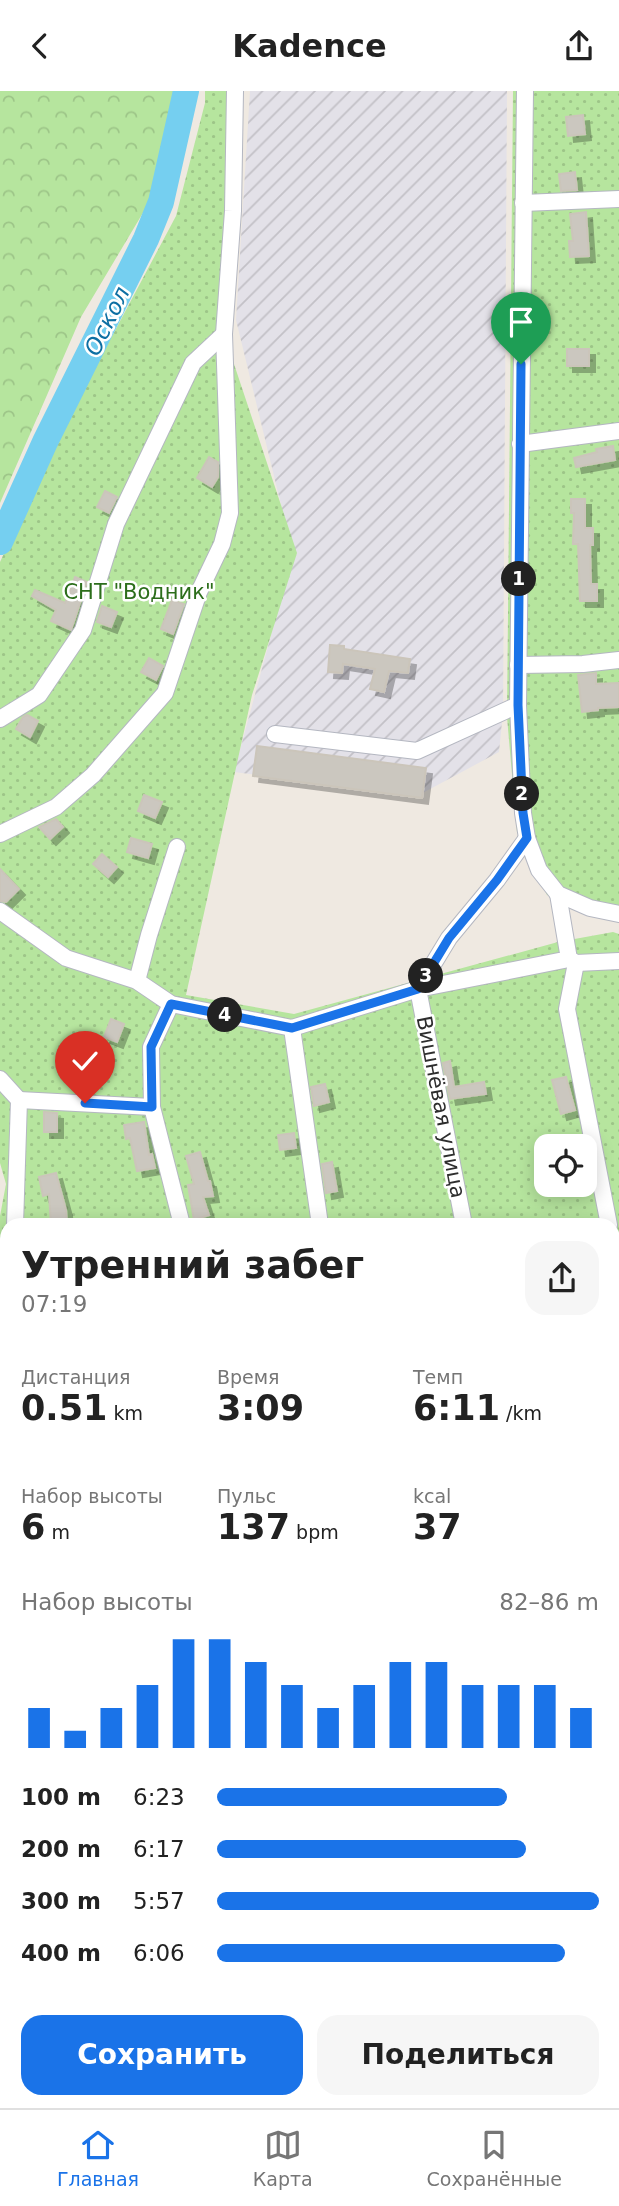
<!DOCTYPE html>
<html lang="ru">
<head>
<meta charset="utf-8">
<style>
	:root { --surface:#fff; --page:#f6f6f6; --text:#222; --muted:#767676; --line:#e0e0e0; --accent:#1a73e8 }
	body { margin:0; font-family:"DejaVu Sans",sans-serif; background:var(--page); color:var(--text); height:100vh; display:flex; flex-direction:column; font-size:26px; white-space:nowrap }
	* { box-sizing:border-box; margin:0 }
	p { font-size:23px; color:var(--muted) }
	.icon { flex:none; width:38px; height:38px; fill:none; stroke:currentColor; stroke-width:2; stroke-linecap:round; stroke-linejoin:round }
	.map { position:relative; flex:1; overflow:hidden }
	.details { position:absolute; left:0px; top:1127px; width:620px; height:891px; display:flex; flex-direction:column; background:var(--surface); border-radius:21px 21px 0 0; box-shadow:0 4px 18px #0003 }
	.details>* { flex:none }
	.tools { position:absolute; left:534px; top:1043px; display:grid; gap:14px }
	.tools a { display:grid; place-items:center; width:63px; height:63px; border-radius:14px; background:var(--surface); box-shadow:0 4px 18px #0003; font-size:35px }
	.pin { position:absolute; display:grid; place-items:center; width:60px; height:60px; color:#fff; margin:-72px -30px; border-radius:50% 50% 50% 0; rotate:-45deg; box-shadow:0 0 7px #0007 }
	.pin .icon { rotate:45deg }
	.km { position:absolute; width:35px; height:35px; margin:-18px; border-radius:50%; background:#222; color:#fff; font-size:19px; line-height:35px; text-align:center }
	.round { display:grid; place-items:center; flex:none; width:74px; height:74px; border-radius:21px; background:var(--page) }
	.overview { display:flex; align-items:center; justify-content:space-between; height:119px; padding:0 21px }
	h1 { font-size:38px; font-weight:700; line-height:52px }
	.metrics { display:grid; grid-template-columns:repeat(3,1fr); gap:10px; height:119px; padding:7px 21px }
	.metrics div { display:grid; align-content:center }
	.metrics b { font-size:35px; font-weight:700 }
	.metrics small { font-size:19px; font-weight:400 }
	.metrics p { font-size:19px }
	.chart { height:196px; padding:14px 21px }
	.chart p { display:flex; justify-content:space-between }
	.chart svg { width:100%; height:126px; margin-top:7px; stroke:var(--accent); stroke-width:6 }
	.cta { display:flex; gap:14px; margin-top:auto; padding:14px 21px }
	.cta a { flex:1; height:80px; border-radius:21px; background:var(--accent); color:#fff; font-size:28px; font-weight:700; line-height:80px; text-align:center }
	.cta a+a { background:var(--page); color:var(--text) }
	ul { padding:0 21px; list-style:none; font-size:23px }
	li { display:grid; grid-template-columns:112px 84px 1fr; align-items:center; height:52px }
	li i { height:18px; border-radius:9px; background:var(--accent) }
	header { display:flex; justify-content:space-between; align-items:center; height:91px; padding:0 21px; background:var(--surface); font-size:32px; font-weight:700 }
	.tab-bar { display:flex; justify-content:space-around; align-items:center; height:98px; border-top:2px solid var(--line); background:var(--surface); font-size:19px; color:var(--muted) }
	.tab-bar a { display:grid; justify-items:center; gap:4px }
	.tab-bar .current { color:var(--accent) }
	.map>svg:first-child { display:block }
	.industrial { fill:url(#industrial-furrows) }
	.green { fill:url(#green-dots); fill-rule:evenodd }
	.forest { fill:url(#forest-crowns) }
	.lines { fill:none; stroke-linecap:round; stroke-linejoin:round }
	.river { stroke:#75cff0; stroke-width:26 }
	.building { fill:#cbc7bf; stroke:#cbc5ba; stroke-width:2; filter:url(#shadow) }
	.minor-casing { stroke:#b4b7c1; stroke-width:18 }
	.path { stroke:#c9c9c9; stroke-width:2.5; stroke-dasharray:5 3.5; stroke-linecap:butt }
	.minor { stroke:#fff; stroke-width:16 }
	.route-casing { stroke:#fff; stroke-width:14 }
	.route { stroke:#1a73e8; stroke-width:9 }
	.labels { text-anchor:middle; stroke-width:5; stroke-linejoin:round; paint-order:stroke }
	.park-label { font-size:21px; fill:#2c6e1b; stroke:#fff }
	.street-label { font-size:21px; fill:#2e2e2e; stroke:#fff }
	.water-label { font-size:23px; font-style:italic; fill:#0d6fa3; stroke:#fff }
</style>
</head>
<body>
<header><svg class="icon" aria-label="back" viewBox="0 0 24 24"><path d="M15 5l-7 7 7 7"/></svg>Kadence<svg class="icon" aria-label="share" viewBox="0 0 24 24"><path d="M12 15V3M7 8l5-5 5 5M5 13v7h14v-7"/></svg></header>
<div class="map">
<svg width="619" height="2017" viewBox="0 0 619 2017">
	<defs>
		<pattern id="industrial-furrows" width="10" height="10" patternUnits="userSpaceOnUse" patternTransform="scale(1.75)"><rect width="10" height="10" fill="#e3e1e8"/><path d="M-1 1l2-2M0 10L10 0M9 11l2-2" fill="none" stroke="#c3c1c7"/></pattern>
		<pattern id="green-dots" width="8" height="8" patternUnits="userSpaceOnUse" patternTransform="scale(1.75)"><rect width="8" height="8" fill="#b6e59e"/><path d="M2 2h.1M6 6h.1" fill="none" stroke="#9dc588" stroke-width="1.8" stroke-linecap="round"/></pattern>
		<pattern id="forest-crowns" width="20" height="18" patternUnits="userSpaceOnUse" patternTransform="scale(1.75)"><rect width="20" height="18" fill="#b6e59e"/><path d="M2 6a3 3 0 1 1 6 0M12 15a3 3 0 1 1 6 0" fill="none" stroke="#9dc588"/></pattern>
		<filter id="shadow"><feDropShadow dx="6" dy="6" stdDeviation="0" flood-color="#0004"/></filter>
	</defs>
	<rect width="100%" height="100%" fill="#efe9e1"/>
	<!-- industrial -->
	<polygon class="industrial" points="250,0 507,0 503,621 499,661 419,704 234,681 293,463 236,229"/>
	<!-- green -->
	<g class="green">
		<path d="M205,0H241L224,243L297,462L252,604L186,904L294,923L558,851L613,841L619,843V2017H166L158,2011H612V1134H7V1508L0,1495V1125L6,1093L0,1072V471L53,356L176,125L205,12ZM546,1055H584V1094H546Z"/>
		<polygon points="513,0 619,0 619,830 547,804 517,741 507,626"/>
		<polygon points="0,1561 7,1577 7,1734 3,1783 7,1837 7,2011 144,2011 152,2017 0,2017"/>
	</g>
	<!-- forest -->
	<polygon class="forest" points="0,0 174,0 179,19 150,110 81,226 0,412"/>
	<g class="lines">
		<!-- river -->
		<g class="river">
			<polyline points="0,451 45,351 146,148 161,111 186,0"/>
			<polyline points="0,1515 7,1528"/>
			<polyline points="7,1734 3,1782 7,1837"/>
			<polyline points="144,2011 152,2017"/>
		</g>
	</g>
	<!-- building -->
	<g class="building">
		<polygon points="583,24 585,43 568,45 566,26"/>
		<polygon points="575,81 577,99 561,100 559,83"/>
		<polygon points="586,121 589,165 570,166 569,150 573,150 570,123"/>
		<rect x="567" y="258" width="22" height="17"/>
		<polygon points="613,355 615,369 576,376 574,367 597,361 596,358"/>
		<polygon points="209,366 218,371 218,386 212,396 197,387"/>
		<polygon points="105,400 117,406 109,422 97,416"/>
		<polygon points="571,408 585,408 585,437 593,437 593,454 590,454 591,493 597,493 597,510 580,510 578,453 573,453 574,422 571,422"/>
		<polygon points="75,486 87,491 71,539 51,530 56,519 32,505 35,499 65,512"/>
		<polygon points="172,509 184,513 173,543 161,538"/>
		<polygon points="102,515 117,521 111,536 97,531"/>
		<polygon points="330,554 344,555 344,558 410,568 408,582 389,580 384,601 370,598 375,578 343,573 342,582 328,581"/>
		<polygon points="149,567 163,575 156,589 141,581"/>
		<polygon points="596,582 596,593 619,592 619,616 598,617 598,619 582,621 578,584"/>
		<polygon points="27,624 38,630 30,646 16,638 23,626"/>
		<polygon points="257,655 426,677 422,707 253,685"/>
		<polygon points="144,704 162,711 155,727 138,720"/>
		<polygon points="56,728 63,736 50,748 39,736"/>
		<polygon points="131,747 152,753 148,767 127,761"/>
		<polygon points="102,763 117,776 108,786 93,773"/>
		<polygon points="0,778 19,798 6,811 0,810"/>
		<polygon points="111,928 124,933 117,951 104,946"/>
		<polygon points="450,970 454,996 484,991 486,1003 450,1008 443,972"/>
		<polygon points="566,986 575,1019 561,1023 552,989"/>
		<polygon points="325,993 329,1011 314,1015 311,996"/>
		<polygon points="44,1021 57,1022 57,1041 44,1041"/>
		<polygon points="144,1031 149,1064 152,1063 155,1077 137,1080 130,1047 126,1048 124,1034"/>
		<polygon points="294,1042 296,1057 280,1059 278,1044"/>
		<polygon points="200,1061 208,1090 210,1090 213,1105 203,1106 209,1124 194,1129 188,1094 194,1093 186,1065"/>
		<polygon points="332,1071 337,1100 326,1102 322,1073"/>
		<polygon points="56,1082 66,1119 67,1133 51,1134 49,1103 43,1105 39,1086"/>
	</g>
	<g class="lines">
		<!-- minor casing -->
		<g class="minor-casing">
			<g id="minor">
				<polyline points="525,0 518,614 523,722 527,747 539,779 558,803 590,817 619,823"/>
				<polyline points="523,112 619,108"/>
				<polyline points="520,353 619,340"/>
				<polyline points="518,574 583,573 619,569"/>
				<polyline points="0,628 39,604 83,539 116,433 193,272 224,243"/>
				<polyline points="275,643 417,660 518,614"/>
				<polyline points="0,743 56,716 93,684 165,602 199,501 222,453 230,422 224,243 233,120 235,0"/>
				<polyline points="0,820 66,867 137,890 171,913 292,937 418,898 449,847 497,789 527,747"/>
				<polyline points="569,868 576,872 619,870"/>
				<polyline points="576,872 567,918 609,1134"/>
				<polyline points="137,890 149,844 177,756"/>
				<polyline points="171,913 151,956 152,1016 182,1134"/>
				<polyline points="292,937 320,1134"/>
				<polyline points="0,988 19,1009 15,1134"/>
				<polyline points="19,1009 152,1016"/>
				<polyline points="464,1134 418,898 569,868 558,803"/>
				<polyline points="612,1151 619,1199"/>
				<polyline points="0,1645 6,1660 0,1674"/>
				<polyline points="612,1872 619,1902"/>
				<polyline points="0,1939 7,1923"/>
				<polyline points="335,2011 344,2017"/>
				<polyline points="355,2011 356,2017"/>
				<polyline points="502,2011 503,2017"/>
			</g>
		</g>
		<!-- path -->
		<g class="path">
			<polyline points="0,1185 7,1185"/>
			<polyline points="0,1869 7,1884"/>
			<polyline points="93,2011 98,2017"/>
		</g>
		<!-- minor -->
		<use href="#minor" class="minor"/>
	</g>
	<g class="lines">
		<!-- route casing -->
		<g class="route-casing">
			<polyline id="route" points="85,1012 152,1016 151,956 171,913 292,937 418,898 449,847 497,789 527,747 523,722 518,614 521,273"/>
		</g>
		<!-- route -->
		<use href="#route" class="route"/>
	</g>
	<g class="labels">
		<!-- park labels -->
		<g class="park-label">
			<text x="139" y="508">СНТ "Водник"</text>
		</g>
		<!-- street labels -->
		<g class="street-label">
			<text transform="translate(441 1016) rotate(79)" y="7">Вишнёвая улица</text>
		</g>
		<!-- water labels -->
		<g class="water-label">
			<text transform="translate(107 230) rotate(-64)" y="8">Оскол</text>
		</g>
	</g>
</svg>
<div class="tools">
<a><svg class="icon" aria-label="locate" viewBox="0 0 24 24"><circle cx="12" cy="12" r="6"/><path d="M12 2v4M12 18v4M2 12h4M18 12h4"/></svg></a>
</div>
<div class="pin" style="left:521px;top:273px;background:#1e9e55"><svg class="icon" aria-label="arrive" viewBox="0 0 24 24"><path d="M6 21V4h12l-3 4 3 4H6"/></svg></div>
<div class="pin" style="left:85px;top:1012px;background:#d93025"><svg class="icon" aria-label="check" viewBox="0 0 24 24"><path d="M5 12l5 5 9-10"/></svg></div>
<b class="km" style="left:519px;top:488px">1</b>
<b class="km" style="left:522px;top:703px">2</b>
<b class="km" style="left:426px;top:885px">3</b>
<b class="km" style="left:225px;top:924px">4</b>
<section class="details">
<div class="overview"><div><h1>Утренний забег</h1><p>07:19</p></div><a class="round"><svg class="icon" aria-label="share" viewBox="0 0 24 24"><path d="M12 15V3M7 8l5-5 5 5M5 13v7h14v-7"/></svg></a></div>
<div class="metrics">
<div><p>Дистанция</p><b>0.51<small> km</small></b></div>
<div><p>Время</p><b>3:09</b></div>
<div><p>Темп</p><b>6:11<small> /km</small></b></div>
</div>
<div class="metrics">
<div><p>Набор высоты</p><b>6<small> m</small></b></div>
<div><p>Пульс</p><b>137<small> bpm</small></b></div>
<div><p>kcal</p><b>37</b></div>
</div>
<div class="chart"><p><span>Набор высоты</span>82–86 m</p>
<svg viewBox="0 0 160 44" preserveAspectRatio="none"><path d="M5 44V30M15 44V38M25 44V30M35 44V22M45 44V6M55 44V6M65 44V14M75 44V22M85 44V30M95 44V22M105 44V14M115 44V14M125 44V22M135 44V22M145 44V22M155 44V30"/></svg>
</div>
<ul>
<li><b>100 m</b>6:23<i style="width:76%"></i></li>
<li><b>200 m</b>6:17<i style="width:81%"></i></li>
<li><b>300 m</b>5:57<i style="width:100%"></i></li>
<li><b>400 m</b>6:06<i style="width:91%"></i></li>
</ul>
<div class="cta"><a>Сохранить</a><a>Поделиться</a></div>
</section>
</div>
<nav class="tab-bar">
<a class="current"><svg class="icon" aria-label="home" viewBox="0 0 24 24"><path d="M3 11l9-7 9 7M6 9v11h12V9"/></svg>Главная</a>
<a><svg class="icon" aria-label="map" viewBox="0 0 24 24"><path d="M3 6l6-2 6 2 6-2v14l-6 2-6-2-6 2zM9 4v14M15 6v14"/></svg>Карта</a>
<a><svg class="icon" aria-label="saved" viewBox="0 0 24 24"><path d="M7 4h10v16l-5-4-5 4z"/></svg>Сохранённые</a>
</nav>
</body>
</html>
